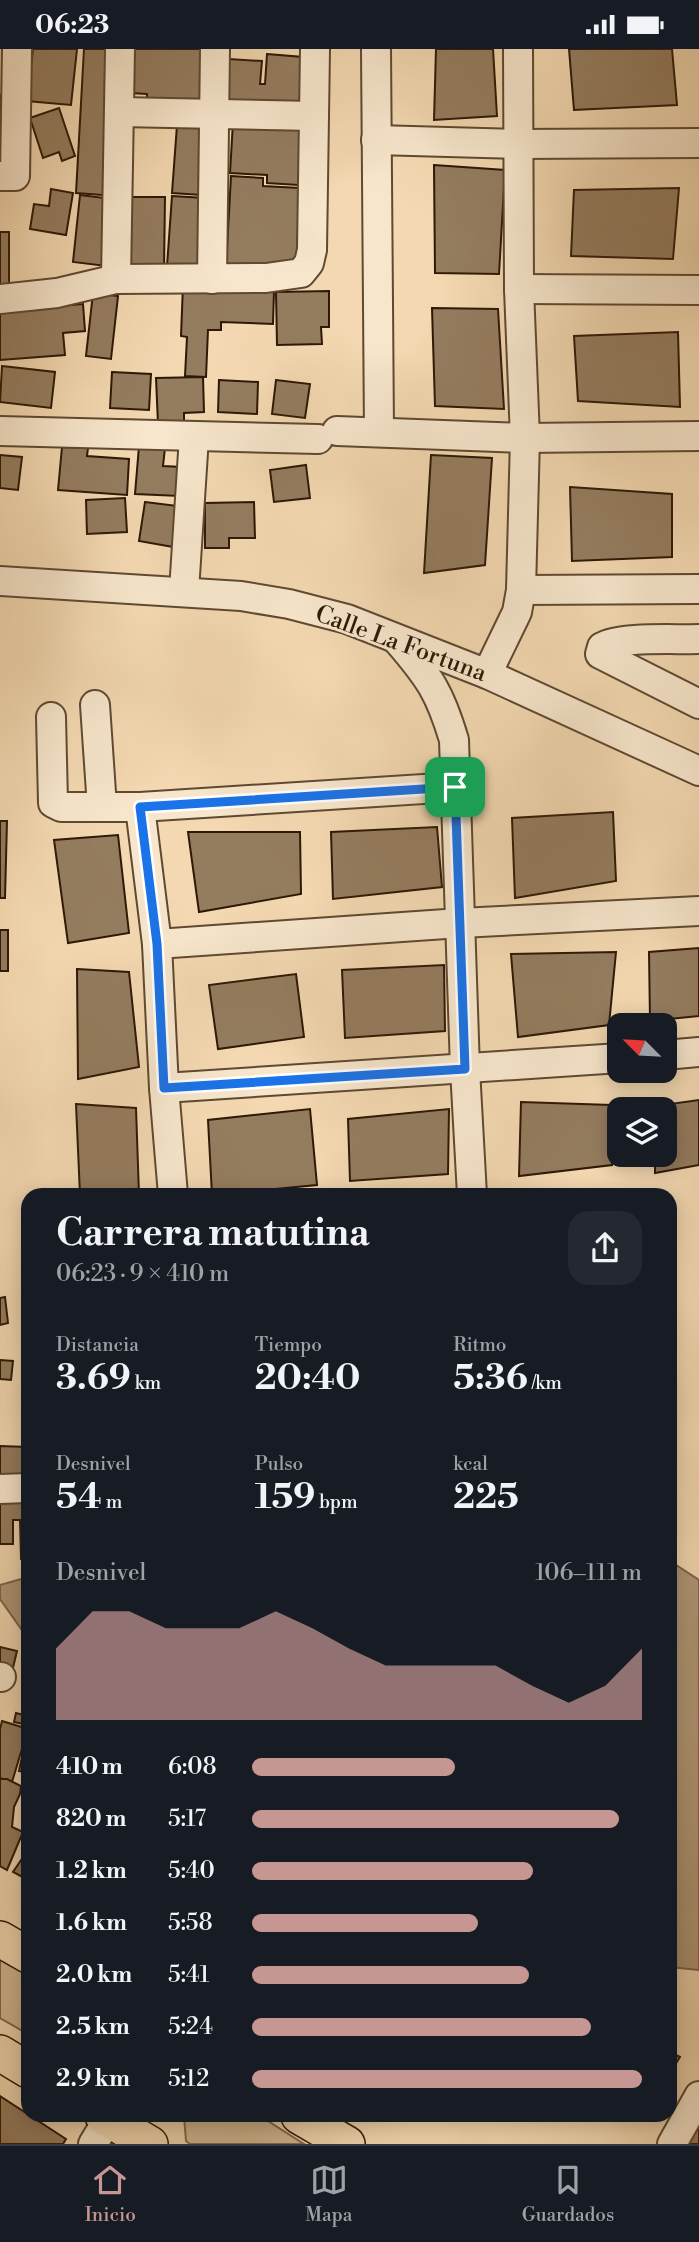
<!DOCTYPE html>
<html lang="es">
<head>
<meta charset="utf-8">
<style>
	:root { --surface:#171b24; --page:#242831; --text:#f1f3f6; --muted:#9ea1a6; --line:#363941; --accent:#c59692 }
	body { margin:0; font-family:"Libre Bodoni",serif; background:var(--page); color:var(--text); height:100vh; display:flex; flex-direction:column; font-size:26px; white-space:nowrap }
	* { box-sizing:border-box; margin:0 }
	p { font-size:23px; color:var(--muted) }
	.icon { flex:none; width:38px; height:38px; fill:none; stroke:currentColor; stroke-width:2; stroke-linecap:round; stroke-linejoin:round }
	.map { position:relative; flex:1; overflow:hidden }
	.sheet { position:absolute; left:21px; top:1139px; width:656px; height:934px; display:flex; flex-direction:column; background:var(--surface); border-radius:21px; box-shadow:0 4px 18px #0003 }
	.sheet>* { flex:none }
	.needle { width:46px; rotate:294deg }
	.fabs { position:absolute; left:607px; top:964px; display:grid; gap:14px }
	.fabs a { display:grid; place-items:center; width:70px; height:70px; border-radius:14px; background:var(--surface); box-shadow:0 4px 18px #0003; font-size:35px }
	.pin { position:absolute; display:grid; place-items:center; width:60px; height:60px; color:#fff; margin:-30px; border-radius:14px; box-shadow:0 4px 10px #0006 }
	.round { display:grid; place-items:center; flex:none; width:74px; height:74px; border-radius:21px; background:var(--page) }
	.summary { display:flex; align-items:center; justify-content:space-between; height:119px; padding:0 35px }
	h1 { font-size:38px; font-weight:800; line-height:52px }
	.metrics { display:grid; grid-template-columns:repeat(3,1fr); gap:10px; height:119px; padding:7px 35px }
	.metrics div { display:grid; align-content:center }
	.metrics b { font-size:35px; font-weight:800 }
	.metrics small { font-size:19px; font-weight:400 }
	.metrics p { font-size:19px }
	.chart { height:196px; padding:14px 35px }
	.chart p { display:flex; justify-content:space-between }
	.chart svg { width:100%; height:126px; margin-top:7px; fill:var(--accent); opacity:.7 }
	ul { padding:0 35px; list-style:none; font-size:23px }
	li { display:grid; grid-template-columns:112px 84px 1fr; align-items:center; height:52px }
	li i { height:18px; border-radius:9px; background:var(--accent) }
	.status { display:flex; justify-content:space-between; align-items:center; height:49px; padding:0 35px; background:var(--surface); direction:ltr }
	.status svg { height:19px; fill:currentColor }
	.menu { display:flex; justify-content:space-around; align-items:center; height:98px; border-top:2px solid var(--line); background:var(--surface); font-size:19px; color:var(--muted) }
	.menu a { display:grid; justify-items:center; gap:4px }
	.menu .selected { color:var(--accent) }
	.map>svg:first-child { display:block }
	.green { fill:#d2b894; stroke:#80684d; stroke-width:2 }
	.water { fill:#b09777; stroke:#7c654a; stroke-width:2 }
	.building { fill:#947c5f; stroke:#2e1906; stroke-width:2 }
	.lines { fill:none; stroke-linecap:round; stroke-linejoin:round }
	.minor-casing { stroke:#5f4931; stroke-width:32 }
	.major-casing { stroke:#2e1906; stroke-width:38 }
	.minor { stroke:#f7e6cc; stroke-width:28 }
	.major { stroke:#f3d8b1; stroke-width:35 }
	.route-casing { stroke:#fff; stroke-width:14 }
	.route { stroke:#1a73e8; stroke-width:9 }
	.labels { text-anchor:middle; stroke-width:5; stroke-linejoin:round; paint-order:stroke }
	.street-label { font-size:24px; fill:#2e1906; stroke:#f7e6cc }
</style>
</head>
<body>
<div class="status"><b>06:23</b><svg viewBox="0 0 49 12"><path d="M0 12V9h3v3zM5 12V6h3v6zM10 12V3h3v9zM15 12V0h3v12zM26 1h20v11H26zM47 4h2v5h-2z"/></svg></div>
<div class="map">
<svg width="699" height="2095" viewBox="0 0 699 2095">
	<rect width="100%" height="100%" fill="#f3d8b1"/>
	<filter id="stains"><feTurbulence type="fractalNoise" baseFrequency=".00286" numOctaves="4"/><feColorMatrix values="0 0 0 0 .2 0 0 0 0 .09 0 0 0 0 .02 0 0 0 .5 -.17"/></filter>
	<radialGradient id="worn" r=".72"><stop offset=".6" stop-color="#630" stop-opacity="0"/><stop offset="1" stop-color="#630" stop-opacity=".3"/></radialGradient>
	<!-- green -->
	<g class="green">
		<polygon points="0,1905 28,1922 28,1985 0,1969"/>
		<polygon points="184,2067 260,2067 304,2095 190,2095 186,2092"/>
	</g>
	<!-- water -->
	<g class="water">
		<polygon points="670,1512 699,1531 699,1921 670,1918"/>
		<polygon points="28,1528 28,1585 24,1584 0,1550 0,1536"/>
	</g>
	<!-- building -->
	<g class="building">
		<polygon points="33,0 77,0 71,56 27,52"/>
		<polygon points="84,0 113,0 115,147 76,144"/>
		<polygon points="134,0 206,0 203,57 147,55 147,45 131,44"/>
		<polygon points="436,0 493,0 497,67 434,71"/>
		<polygon points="569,0 672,0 677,56 574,61"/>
		<polygon points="267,5 303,8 299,59 225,54 229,10 262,12 260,35 265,35"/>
		<polygon points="0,46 10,46 8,120 0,120"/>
		<polygon points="59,59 75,107 62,112 59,103 43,109 30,69"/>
		<polygon points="233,73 302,77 298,136 267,134 267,126 230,124"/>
		<polygon points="177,76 206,79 201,146 172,144"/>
		<polygon points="434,116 505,121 499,225 435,224"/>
		<polygon points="231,127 263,129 263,137 300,139 296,221 226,218"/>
		<polygon points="679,139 673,210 571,207 574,141"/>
		<polygon points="51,140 73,144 66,186 30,180 34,155 49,157"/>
		<polygon points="80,146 113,150 106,217 73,213"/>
		<polygon points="172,147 205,149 201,219 167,217"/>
		<polygon points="131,148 165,148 164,219 131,219"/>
		<rect x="0" y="183" width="9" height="57"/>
		<polygon points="183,236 274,242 273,275 221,273 221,281 208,281 206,328 185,327 187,288 181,287"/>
		<polygon points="329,242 329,278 321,278 322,295 277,296 276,243"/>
		<polygon points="93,244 118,247 111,310 86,307"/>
		<polygon points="83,255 85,282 63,284 65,306 0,311 0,262"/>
		<polygon points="432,259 498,260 504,360 435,357"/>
		<polygon points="678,283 680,358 578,352 574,287"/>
		<polygon points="2,317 55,323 51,359 0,353"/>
		<polygon points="112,323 151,325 149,361 110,359"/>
		<polygon points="203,328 204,363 184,364 184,373 158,375 156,329"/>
		<polygon points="219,331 258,333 257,365 218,363"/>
		<polygon points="276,331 310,335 305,369 272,365"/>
		<polygon points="139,397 165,399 163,417 182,418 180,447 135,445"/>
		<polygon points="62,398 88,399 87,407 129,410 127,446 58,441"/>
		<polygon points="0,406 22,408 18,441 0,439"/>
		<polygon points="431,406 492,409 485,516 424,524"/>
		<polygon points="306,416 310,449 274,453 270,421"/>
		<polygon points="570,438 672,445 672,508 572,512"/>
		<polygon points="125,449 127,483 87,485 86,451"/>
		<polygon points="145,453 186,458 179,499 139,492"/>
		<polygon points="254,453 255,489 229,489 229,499 205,499 205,454"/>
		<polygon points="613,763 616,832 515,849 512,769"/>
		<polygon points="0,772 7,772 5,849 0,849"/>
		<polygon points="437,778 442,838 333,850 331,783"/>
		<polygon points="188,783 300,783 301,845 199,863"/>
		<polygon points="118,786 129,884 68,894 54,791"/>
		<rect x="0" y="881" width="8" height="41"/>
		<polygon points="699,899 699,967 650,972 649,903"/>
		<polygon points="616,903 609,976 518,988 511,905"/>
		<polygon points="444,916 445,982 345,989 342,921"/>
		<polygon points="77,920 129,923 139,1018 78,1030"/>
		<polygon points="296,925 304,988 218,1000 209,936"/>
		<polygon points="699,1051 699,1116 655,1124 655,1106 665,1106 665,1060 656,1060 656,1057"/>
		<polygon points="521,1053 611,1056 612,1116 519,1127"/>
		<polygon points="76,1055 136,1059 139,1146 80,1146"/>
		<polygon points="310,1060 317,1136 212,1146 208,1071"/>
		<polygon points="449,1060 448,1125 350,1132 348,1070"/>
		<polygon points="5,1248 8,1274 0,1276 0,1249"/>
		<polygon points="0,1311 13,1312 11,1331 0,1330"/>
		<polygon points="0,1397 28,1398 28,1428 0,1427"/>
		<polygon points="28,1449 28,1510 21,1510 20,1471 13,1471 13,1495 0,1495 0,1450"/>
		<polygon points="0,1598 17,1602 11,1627 0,1625"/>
		<polygon points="16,1664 28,1667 28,1676 14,1673"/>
		<polygon points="2,1672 28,1680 12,1733 0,1729 0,1680"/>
		<polygon points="28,1680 28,1724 19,1722"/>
		<polygon points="0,1730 7,1730 21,1737 20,1745 14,1758 12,1778 23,1783 7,1821 0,1817"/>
		<polygon points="28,1801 28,1831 13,1823"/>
		<polygon points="670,2003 680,2008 670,2024"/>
		<polygon points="0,2047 66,2090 63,2095 0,2095"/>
		<polygon points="699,2071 699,2095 686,2095"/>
	</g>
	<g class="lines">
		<!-- minor casing -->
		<g class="minor-casing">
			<g id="minor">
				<polyline points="376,0 379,383"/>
				<polyline points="120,63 314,67"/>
				<polyline points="376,91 518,95 699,94"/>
				<polyline points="0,127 15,127 17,0"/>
				<polyline points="116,230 120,0"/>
				<polyline points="212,230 215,0"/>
				<polyline points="519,240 699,241"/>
				<polyline points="0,250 57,244 116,230 266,229 301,224 309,214 312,201 315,0"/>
				<polyline points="0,382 318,390"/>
				<polyline points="337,382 525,389 699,387"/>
				<polyline points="0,532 241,547 289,555 347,570 487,625 699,722"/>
				<polyline points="521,541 699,540"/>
				<polyline points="184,542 194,388"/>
				<path d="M699,590C676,591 620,587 602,598L600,605L699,655"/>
				<path d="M398,592C430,629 440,644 454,691L465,1020L472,1146"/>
				<polyline points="487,625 517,563 521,541 525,389 519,240 518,0"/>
				<polyline points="95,656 102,758"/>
				<polyline points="51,668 53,754 61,758 140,758 455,738"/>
				<polyline points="140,758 157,895 164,1039 173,1146"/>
				<polyline points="157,895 460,874 699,862"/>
				<polyline points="665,1006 699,1003"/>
				<polyline points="164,1039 620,1009"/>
				<polyline points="0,1440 28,1439"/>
				<polyline points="0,1628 1,1628"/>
				<polyline points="93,2095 110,2067"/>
				<polyline points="672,2095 699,2047"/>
			</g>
		</g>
		<!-- major casing -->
		<g class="major-casing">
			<g id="major">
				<polyline points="0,1890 28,1906"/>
				<polyline points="0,2004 28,2021"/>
				<polyline points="103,2067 150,2095"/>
				<polyline points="299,2067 347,2095"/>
			</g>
		</g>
		<!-- minor -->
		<use href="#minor" class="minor"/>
		<!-- major -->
		<use href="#major" class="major"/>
	</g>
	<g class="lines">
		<!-- route casing -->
		<g class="route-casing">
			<polygon id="route" points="455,738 465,1020 164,1039 157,895 140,758"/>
		</g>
		<!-- route -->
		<use href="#route" class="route"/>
	</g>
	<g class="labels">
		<!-- street labels -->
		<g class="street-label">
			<text transform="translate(401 594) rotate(20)" y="8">Calle La Fortuna</text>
		</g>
	</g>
	<rect width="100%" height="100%" filter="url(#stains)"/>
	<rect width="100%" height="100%" fill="url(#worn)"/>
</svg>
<div class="fabs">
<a><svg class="needle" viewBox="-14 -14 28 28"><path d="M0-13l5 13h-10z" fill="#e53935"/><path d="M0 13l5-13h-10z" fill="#9ea1a6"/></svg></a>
<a><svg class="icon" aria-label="layers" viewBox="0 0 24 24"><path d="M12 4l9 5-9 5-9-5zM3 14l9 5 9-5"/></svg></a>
</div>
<div class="pin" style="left:455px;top:738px;background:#1e9e55"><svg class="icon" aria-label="arrive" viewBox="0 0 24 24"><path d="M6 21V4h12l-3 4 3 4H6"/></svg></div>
<section class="sheet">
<div class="summary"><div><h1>Carrera matutina</h1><p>06:23 · 9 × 410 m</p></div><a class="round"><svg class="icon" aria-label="share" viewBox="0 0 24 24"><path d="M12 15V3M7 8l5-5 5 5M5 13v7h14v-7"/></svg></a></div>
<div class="metrics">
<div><p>Distancia</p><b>3.69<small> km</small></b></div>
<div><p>Tiempo</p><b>20:40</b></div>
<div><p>Ritmo</p><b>5:36<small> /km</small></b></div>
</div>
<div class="metrics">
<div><p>Desnivel</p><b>54<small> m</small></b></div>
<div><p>Pulso</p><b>159<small> bpm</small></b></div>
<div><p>kcal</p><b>225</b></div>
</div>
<div class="chart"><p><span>Desnivel</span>106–111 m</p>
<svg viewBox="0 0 160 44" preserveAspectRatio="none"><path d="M0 44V19L10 6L20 6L30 12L40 12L50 12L60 6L70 12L80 19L90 25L100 25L110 25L120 25L130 32L140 38L150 32L160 19V44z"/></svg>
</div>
<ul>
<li><b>410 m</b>6:08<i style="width:52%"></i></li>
<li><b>820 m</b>5:17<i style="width:94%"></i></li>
<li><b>1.2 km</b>5:40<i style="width:72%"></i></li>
<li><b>1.6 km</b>5:58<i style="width:58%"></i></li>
<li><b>2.0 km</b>5:41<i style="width:71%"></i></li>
<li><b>2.5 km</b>5:24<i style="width:87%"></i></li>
<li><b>2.9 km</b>5:12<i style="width:100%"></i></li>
</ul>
</section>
</div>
<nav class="menu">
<a class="selected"><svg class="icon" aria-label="home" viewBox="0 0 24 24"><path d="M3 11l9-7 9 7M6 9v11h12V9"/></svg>Inicio</a>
<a><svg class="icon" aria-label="map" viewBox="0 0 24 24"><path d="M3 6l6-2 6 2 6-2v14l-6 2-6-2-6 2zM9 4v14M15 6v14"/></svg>Mapa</a>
<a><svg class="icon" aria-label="saved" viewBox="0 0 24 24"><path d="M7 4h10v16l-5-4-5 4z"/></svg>Guardados</a>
</nav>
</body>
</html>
